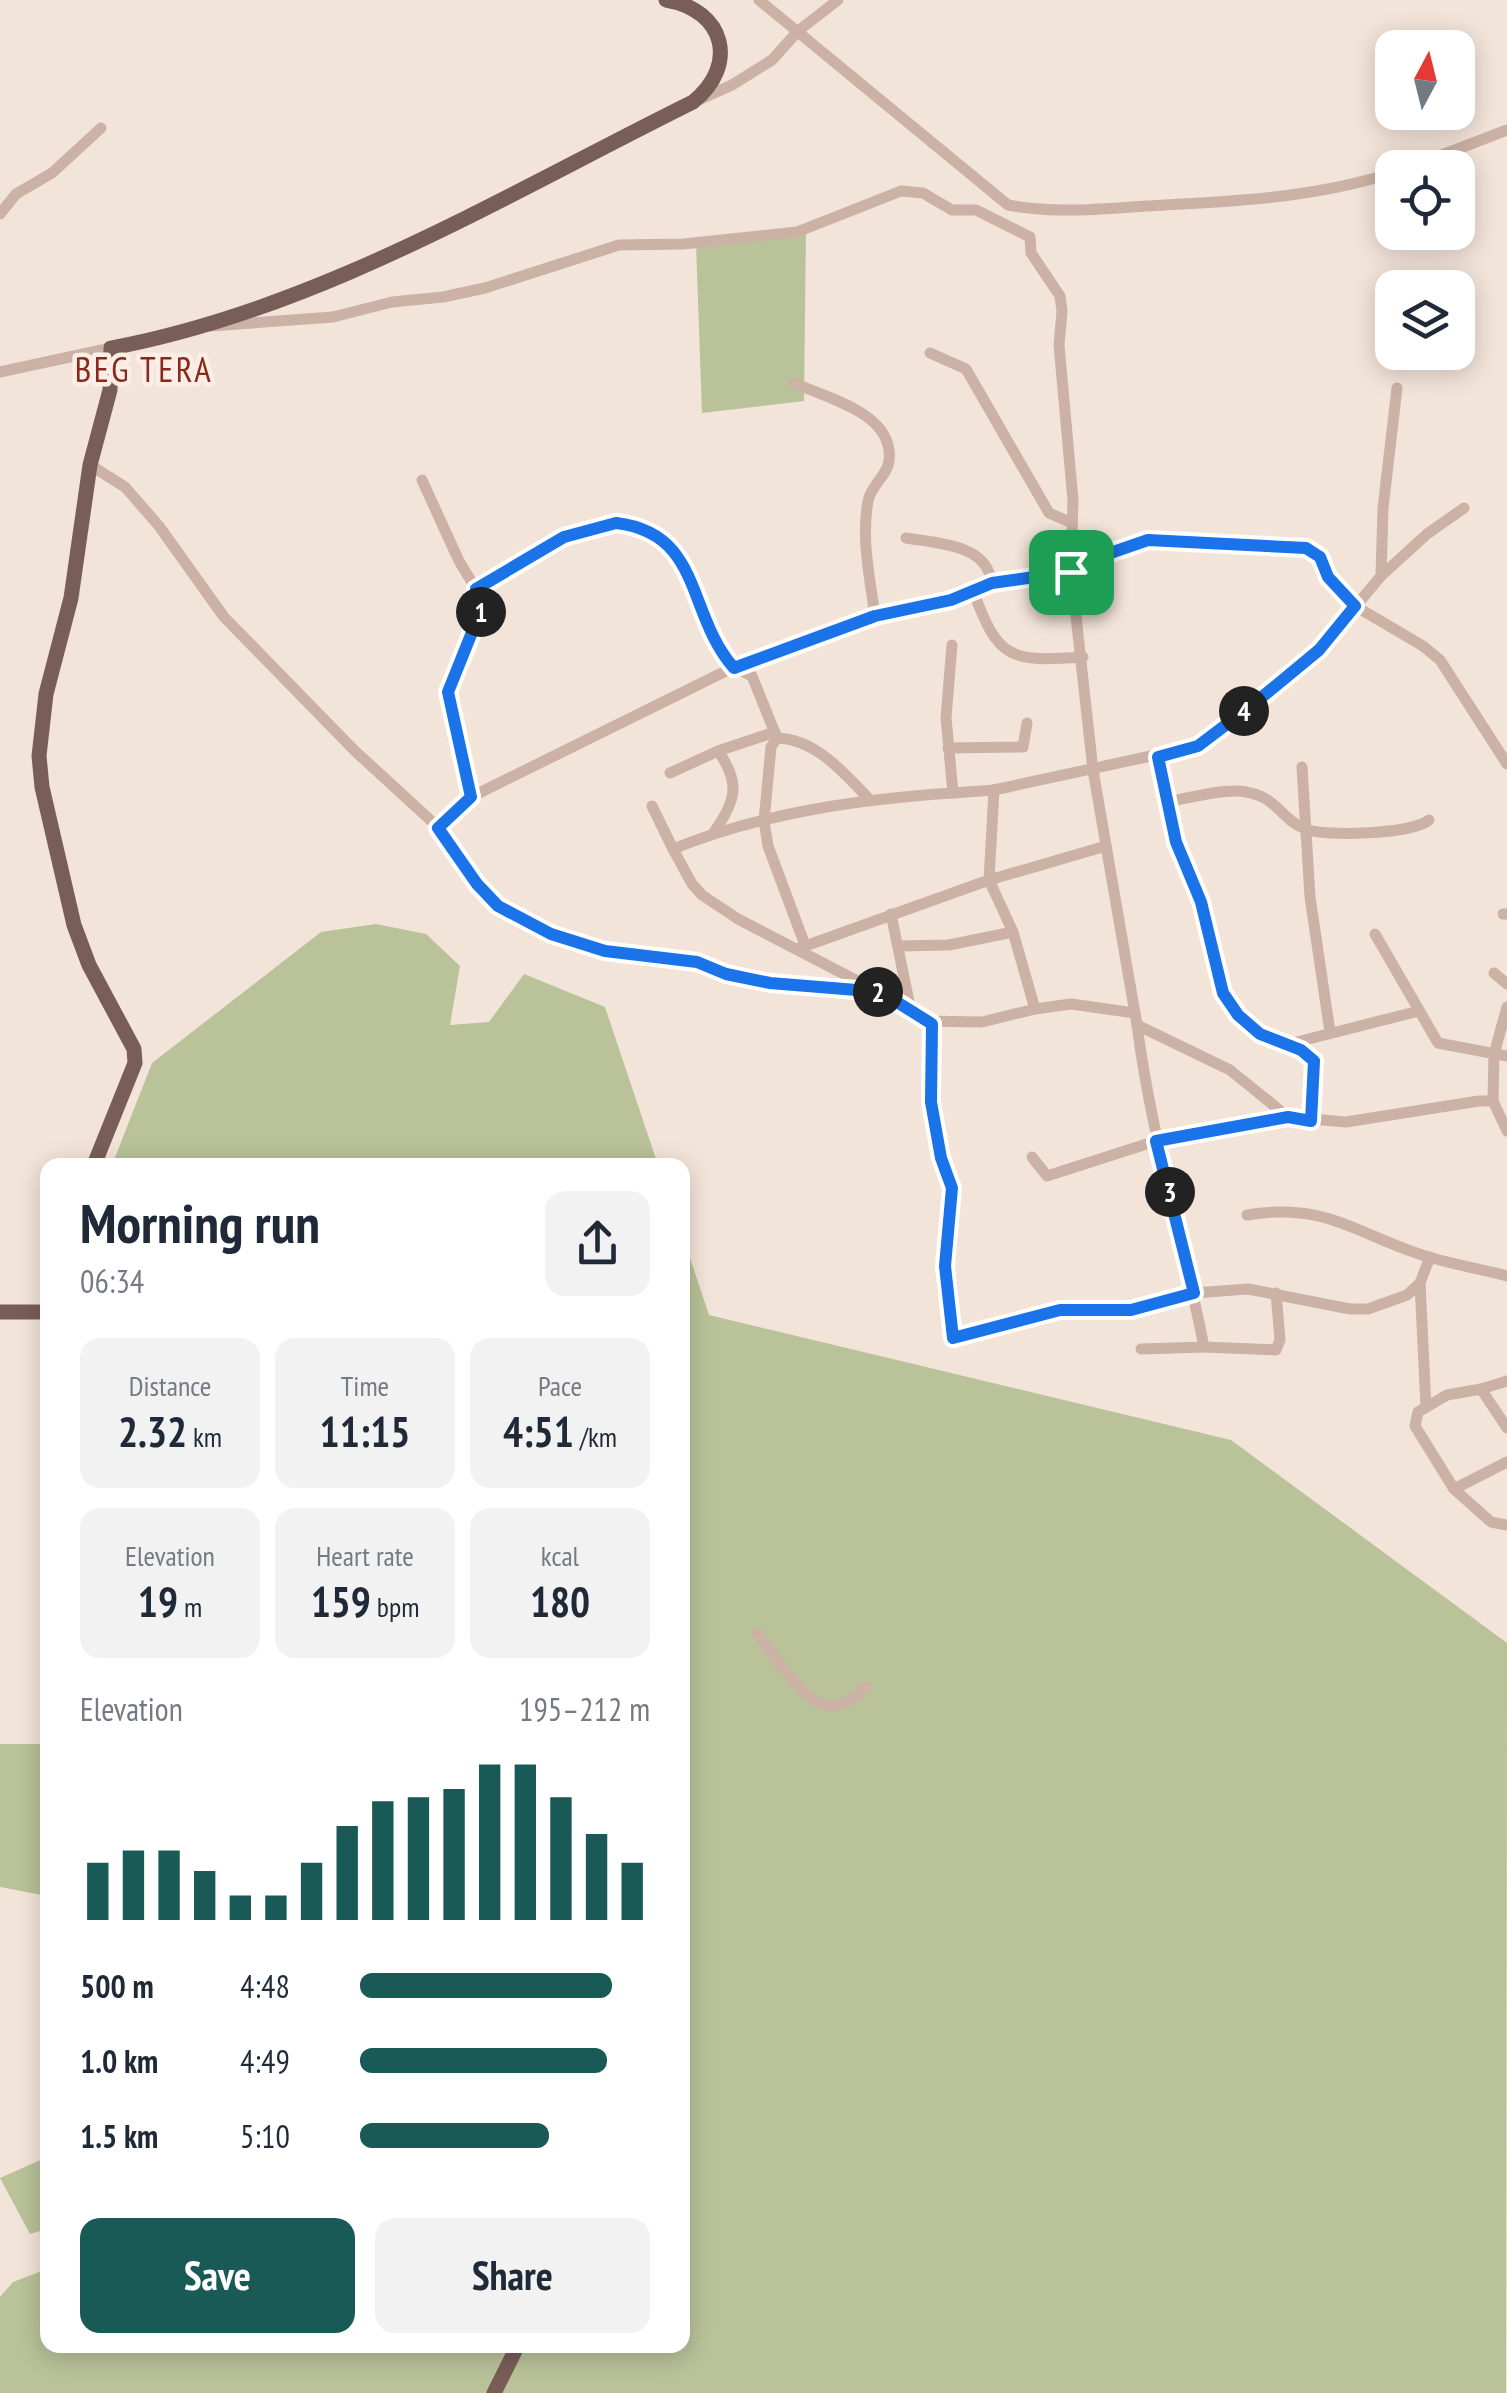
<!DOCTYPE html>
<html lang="en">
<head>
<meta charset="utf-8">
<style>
	:root { --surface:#fff; --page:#f2f2f3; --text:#1f2937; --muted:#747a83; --accent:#1a5a56 }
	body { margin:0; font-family:"PT Sans Narrow",sans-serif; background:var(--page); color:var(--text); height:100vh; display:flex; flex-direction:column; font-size:38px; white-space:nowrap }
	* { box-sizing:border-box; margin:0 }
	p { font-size:32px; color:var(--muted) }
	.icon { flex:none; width:55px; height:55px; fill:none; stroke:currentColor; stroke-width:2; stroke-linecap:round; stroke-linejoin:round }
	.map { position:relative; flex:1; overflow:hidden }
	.drawer { position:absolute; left:40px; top:1158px; width:650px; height:1195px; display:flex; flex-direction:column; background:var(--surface); border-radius:20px; box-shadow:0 5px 25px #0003 }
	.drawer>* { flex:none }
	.needle { width:65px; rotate:7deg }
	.fabs { position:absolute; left:1375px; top:30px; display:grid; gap:20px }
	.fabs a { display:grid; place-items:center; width:100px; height:100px; border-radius:20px; background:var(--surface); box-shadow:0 5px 25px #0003; font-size:50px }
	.pin { position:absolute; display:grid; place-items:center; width:85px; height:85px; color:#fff; margin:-42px; border-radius:20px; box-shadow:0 5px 15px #0006 }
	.km { position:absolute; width:50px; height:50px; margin:-25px; border-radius:50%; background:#222; color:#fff; font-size:28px; line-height:50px; text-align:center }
	.round { display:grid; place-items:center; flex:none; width:105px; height:105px; border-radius:20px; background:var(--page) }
	.headline { display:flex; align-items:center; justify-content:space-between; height:170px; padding:0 40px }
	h1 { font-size:55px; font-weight:700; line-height:75px }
	.figures { display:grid; grid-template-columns:repeat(3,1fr); gap:15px; height:170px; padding:10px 40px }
	.figures div { display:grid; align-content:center; border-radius:20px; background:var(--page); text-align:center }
	.figures b { font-size:42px; font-weight:700 }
	.figures small { font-size:28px; font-weight:400 }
	.figures p { font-size:28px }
	.chart { height:280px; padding:20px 40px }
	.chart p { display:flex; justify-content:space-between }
	.chart svg { width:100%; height:180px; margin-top:10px; stroke:var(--accent); stroke-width:6 }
	.action { display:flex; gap:20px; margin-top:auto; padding:20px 40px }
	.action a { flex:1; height:115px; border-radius:20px; background:var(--accent); color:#fff; font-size:40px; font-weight:700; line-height:115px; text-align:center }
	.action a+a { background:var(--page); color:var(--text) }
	ul { padding:0 40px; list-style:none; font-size:32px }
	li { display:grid; grid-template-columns:160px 120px 1fr; align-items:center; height:75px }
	li i { height:25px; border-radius:12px; background:var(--accent) }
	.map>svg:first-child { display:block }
	.green { fill:#b9c299 }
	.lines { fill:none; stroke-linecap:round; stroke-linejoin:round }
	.minor { stroke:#cbb2a5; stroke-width:11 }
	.major { stroke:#795e57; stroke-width:15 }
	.route-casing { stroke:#fff; stroke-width:20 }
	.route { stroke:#1a73e8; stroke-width:12 }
	.labels { text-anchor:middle; stroke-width:9; stroke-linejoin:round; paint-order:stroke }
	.quarter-label { font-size:35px; letter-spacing:2.5px; fill:#89291c; stroke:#faeee6 }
</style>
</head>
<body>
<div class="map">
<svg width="1507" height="2393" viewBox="0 0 1507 2393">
	<rect width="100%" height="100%" fill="#f3e4d9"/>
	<!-- green -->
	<g class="green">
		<polygon points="806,225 804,401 702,413 696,244"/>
		<polygon points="376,924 426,934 460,966 450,1025 489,1022 524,974 605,1007 658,1165 112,1165 152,1063 321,932"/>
		<polygon points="683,1237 709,1315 1231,1440 1507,1643 1506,2393 0,2393 0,2297 13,2282 47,2269 48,2345 682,2345"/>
		<polygon points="0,1744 47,1744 47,1911 42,1895 0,1887"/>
		<polygon points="47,2157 47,2229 30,2234 0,2178"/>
	</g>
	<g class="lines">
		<!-- minor -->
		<g class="minor">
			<path d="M759,0L1008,205C1055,214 1100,209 1147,206C1229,202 1314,198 1392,173"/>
			<polyline points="701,99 732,85 772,60 798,31 838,0"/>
			<polyline points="1408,168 1507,130"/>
			<polyline points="0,214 16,194 52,173 101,128"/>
			<polyline points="211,326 333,317 392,302 443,297 485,288 619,245 683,244 797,232 901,191 923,193 952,210 976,210 1030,237 1031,253 1060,296 1062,311 1059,345 1073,500 1071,571 1093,770 1137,1025 1230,1070 1288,1117"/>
			<polyline points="930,353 966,369 1049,513 1072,523"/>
			<polyline points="0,372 111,348"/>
			<path d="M794,383C826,398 895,413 889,461C887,476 871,485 868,501C861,540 870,578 875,616"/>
			<polyline points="90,465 125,487 159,526 224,617 355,751 439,828 477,883 498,906 551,934 605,951 697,962 727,974 770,983 881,992"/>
			<path d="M422,480L459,561L476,589C525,558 635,479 679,556C697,587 705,623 722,654L734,667L752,676L777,738C816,739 845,774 869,799"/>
			<path d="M906,538C935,543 989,544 991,583"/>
			<polyline points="1381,576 1427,534 1464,508"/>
			<path d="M973,590C998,660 1010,662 1083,657"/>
			<polyline points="777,738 771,747 764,821 768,846 805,945"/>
			<polyline points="948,748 1023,747 1027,723"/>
			<polyline points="1158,757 1177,843 1201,903 1223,993 1238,1015 1260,1034 1272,1042 1301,1050 1314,1061 1311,1121"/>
			<polyline points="1302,767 1310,897 1330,1032"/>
			<polyline points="670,773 718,751 775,732"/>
			<polyline points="994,790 1197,746 1319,650 1381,576 1383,508 1397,388"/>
			<polyline points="471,797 734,667 875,616 951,600 991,583 1071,571 1091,560 1149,540 1312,551 1320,557 1328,577 1355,606 1423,646 1440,660 1507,764"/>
			<path d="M1168,802C1190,798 1215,790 1238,791C1278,794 1278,818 1305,829C1325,837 1413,834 1429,820"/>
			<path d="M652,806L673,849C762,813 859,799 953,793"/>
			<polyline points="439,828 471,797 448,692 481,610 476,589"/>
			<path d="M714,832C736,801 741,783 718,751"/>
			<polyline points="673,849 692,884 702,895 738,919 894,1000 923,1021 982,1022 1035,1009 1013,932 989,880 1106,846"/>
			<polyline points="891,914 911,1011"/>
			<polyline points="1503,914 1507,914"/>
			<polyline points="1375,934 1438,1043 1507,1056"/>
			<polyline points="898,946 949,945 1013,932"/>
			<polyline points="797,949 989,880 994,790 953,793 946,718 952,645"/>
			<polyline points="1494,973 1507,984"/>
			<polyline points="1035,1009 1071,1004 1135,1013"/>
			<polyline points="932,1024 931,1102 941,1158 952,1188 945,1266 953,1339 1060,1310 1131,1310 1194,1293 1248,1289 1350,1309 1368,1309 1407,1295 1420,1283 1430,1257"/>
			<path d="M1137,1025C1151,1134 1183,1239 1204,1347L1276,1350L1280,1340L1276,1293"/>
			<polyline points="1285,1045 1419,1011"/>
			<polyline points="1493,1101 1494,1054 1507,1007"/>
			<polyline points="1032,1157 1047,1176 1156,1141 1288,1117 1346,1122 1479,1101 1493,1101 1507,1131"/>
			<path d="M1247,1215C1329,1201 1359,1237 1432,1258C1456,1265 1482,1269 1507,1276"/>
			<polyline points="1420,1283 1426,1407"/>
			<polyline points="1141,1349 1204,1347"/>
			<polyline points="1507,1381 1481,1389 1507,1428"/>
			<polyline points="1481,1389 1447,1395 1418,1412 1415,1426 1454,1489 1507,1462"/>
			<polyline points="1454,1489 1491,1522 1507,1525"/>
			<path d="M757,1633C772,1652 806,1707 831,1706C845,1706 856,1695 867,1687"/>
		</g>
		<!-- major -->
		<g class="major">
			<path d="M94,1165L135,1063L134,1049L89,965L74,925L42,787L39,756L46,694L71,598L90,465L110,390L111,348C319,309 505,195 693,102C739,65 725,10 666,0"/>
			<polyline points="0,1312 48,1312"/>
			<polyline points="494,2393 518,2345"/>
		</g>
	</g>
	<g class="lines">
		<!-- route casing -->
		<g class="route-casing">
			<path id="route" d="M616,523C703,533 686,614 734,668L875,616L951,600L992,583L1071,572L1090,560L1148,540L1306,548L1320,557L1328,577L1355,606L1319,650L1256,702L1198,746L1158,757L1176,842L1201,902L1223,993L1238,1015L1260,1034L1301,1050L1314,1061L1311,1121L1288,1117L1156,1141L1194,1293L1131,1310H1060L953,1338L945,1266L952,1188L941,1158L931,1102L932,1024L881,992L770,983L726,974L697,962L605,951L551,934L498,906L477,884L438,828L471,797L448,692L481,610L476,589L564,537Z"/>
		</g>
		<!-- route -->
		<use href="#route" class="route"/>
	</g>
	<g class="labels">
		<!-- quarter labels -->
		<g class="quarter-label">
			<text x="144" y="382">BEG TERA</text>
		</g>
	</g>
</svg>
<div class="fabs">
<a><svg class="needle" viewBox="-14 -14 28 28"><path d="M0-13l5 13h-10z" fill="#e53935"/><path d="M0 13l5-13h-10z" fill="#747a83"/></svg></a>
<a><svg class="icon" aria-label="locate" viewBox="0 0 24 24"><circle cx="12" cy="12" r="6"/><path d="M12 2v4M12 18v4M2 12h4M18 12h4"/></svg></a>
<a><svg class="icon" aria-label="layers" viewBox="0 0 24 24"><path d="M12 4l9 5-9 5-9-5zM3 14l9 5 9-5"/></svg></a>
</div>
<div class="pin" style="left:1071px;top:572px;background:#1e9e55"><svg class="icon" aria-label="arrive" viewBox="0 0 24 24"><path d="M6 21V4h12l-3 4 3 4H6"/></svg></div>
<b class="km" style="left:481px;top:612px">1</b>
<b class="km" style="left:878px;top:992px">2</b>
<b class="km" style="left:1170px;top:1192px">3</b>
<b class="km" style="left:1244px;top:711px">4</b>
<section class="drawer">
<div class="headline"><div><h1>Morning run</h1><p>06:34</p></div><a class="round"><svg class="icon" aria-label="share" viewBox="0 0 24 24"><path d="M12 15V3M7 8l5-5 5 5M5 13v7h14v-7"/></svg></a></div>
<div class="figures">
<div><p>Distance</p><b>2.32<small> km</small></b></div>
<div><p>Time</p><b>11:15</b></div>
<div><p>Pace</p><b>4:51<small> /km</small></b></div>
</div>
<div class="figures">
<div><p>Elevation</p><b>19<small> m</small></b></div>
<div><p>Heart rate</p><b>159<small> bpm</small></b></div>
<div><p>kcal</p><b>180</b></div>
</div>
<div class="chart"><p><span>Elevation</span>195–212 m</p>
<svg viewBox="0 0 160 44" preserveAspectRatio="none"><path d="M5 44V30M15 44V27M25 44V27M35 44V32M45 44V38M55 44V38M65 44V30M75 44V21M85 44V15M95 44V14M105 44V12M115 44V6M125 44V6M135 44V14M145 44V23M155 44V30"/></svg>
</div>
<ul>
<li><b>500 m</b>4:48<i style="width:87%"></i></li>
<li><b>1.0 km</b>4:49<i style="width:85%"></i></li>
<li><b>1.5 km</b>5:10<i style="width:65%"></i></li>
</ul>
<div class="action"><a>Save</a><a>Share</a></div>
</section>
</div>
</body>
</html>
